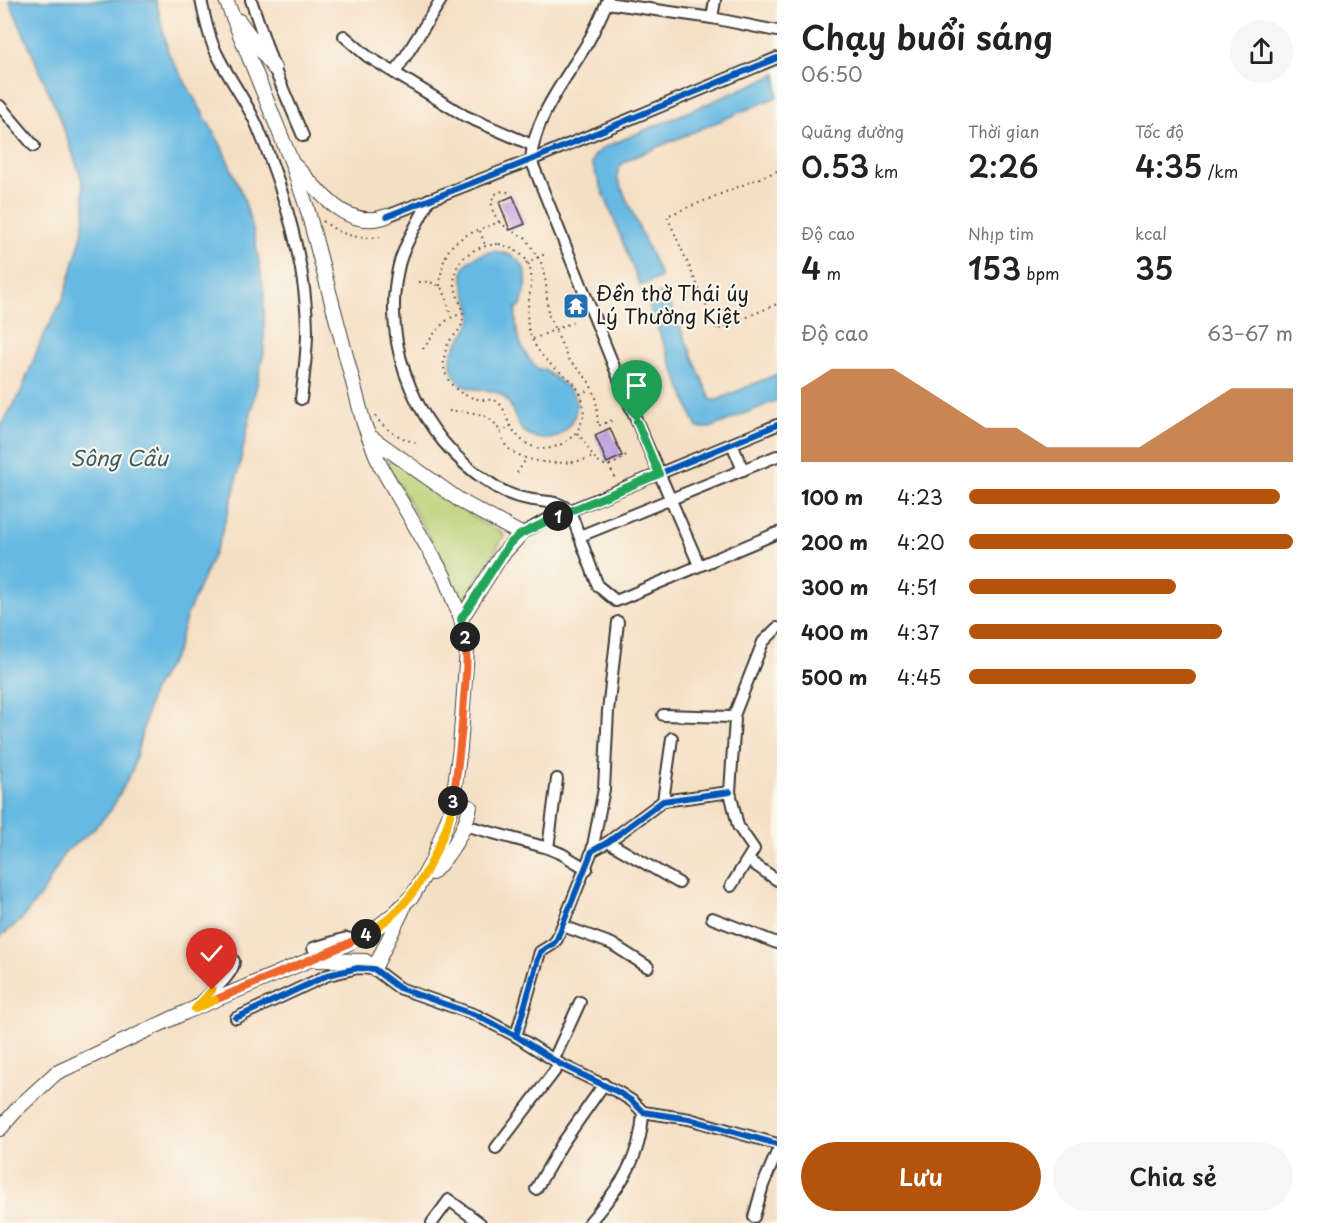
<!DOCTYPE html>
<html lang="vi">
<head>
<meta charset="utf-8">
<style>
	:root { --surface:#fff; --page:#f6f6f6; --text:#222; --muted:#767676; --accent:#b45309 }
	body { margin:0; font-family:"Playpen Sans",sans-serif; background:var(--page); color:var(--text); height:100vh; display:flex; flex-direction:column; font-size:22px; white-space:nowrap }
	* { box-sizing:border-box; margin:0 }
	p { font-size:20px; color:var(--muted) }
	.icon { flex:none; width:33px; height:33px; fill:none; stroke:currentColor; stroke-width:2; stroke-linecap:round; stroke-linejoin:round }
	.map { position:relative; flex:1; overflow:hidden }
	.details { display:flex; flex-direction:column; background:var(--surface); width:540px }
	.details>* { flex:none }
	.pin { position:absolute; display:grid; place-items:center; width:51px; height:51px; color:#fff; margin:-62px -26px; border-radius:50% 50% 50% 0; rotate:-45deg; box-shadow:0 0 6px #0007 }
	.pin .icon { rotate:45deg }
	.km { position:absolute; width:30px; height:30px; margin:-15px; border-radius:50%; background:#222; color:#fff; font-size:16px; line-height:30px; text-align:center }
	.round { display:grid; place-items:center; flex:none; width:63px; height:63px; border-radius:32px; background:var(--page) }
	.headline { display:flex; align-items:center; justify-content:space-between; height:102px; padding:0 24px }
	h1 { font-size:33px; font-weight:600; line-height:45px }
	.figures { display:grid; grid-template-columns:repeat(3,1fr); gap:9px; height:102px; padding:6px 24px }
	.figures div { display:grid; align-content:center }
	.figures b { font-size:30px; font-weight:600 }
	.figures small { font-size:16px; font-weight:400 }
	.figures p { font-size:16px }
	.chart { height:168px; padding:12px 24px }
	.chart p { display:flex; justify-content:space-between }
	.chart svg { width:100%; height:108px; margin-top:6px; fill:var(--accent); opacity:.7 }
	.button { display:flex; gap:12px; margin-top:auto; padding:12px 24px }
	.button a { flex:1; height:69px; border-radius:36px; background:var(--accent); color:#fff; font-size:24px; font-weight:600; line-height:69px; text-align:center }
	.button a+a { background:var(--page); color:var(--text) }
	ul { padding:0 24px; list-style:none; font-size:20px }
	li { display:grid; grid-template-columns:96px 72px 1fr; align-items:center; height:45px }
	li i { height:15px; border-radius:8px; background:var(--accent) }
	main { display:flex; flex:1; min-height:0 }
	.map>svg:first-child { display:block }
	.green { fill:#b9cf73; stroke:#6a7648; stroke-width:1.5 }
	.water { fill:#66b9e2; stroke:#416a7f; stroke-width:1.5 }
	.building { fill:#bda0df }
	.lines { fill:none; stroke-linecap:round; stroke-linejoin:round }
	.minor-casing { stroke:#3d3935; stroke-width:14 }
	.major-casing { stroke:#3d3935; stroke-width:16 }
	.path { stroke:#3d3935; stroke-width:2; stroke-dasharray:1.5 4.5; stroke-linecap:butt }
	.minor { stroke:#fff; stroke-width:10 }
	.major { stroke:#fff; stroke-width:14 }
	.cycleway-casing { stroke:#fbf7ec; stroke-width:10 }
	.cycleway { stroke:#0057b8; stroke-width:6 }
	.split-1-casing { stroke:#fff; stroke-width:12 }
	.split-2-casing { stroke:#fff; stroke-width:12 }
	.split-3-casing { stroke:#fff; stroke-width:12 }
	.split-4-casing { stroke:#fff; stroke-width:12 }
	.split-5-casing { stroke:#fff; stroke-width:12 }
	.split-6-casing { stroke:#fff; stroke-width:12 }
	.split-1 { stroke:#22a559; stroke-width:8 }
	.split-2 { stroke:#22a559; stroke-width:8 }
	.split-3 { stroke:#f0652b; stroke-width:8 }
	.split-4 { stroke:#f5b400; stroke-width:8 }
	.split-5 { stroke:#f0652b; stroke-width:8 }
	.split-6 { stroke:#f5b400; stroke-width:8 }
	.labels { text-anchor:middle; stroke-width:4.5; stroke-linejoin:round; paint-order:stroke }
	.poi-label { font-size:20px; fill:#1c1c1c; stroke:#fbf7ec; text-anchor:start }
	.water-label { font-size:21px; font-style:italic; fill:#3a5b6b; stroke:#fbf7ec }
</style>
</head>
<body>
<main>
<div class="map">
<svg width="777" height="1223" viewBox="0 0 777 1223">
	<rect width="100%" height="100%" fill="#fbf7ec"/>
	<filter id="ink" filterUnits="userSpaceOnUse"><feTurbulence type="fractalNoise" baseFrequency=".0167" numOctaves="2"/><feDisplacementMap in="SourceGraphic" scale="12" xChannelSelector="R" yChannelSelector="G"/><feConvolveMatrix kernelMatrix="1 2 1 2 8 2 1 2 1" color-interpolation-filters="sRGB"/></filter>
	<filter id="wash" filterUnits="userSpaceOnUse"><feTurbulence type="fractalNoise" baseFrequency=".008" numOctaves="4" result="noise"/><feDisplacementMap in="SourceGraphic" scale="24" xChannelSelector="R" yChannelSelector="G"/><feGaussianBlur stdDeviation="1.35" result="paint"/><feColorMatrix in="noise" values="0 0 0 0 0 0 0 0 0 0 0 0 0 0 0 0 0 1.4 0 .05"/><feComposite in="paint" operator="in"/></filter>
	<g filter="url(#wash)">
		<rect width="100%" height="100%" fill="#f5dfc4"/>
		<!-- green -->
		<polygon class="green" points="391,460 397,461 482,523 502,532 504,536 466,598 459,597 439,553 387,464"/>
		<!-- water -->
		<g class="water">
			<polygon points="9,0 156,0 168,52 221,145 243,196 254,233 264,292 264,352 234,491 219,542 187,615 176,653 152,692 133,769 111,810 93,830 65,852 44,891 21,920 0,937 0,427 20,394 41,341 64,297 82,235 85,208 82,180 60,118"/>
			<path d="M777,74V97L643,153C630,159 614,163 618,180L661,277L640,286L592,164L594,156L603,148Z"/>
			<path d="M493,251C514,253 529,263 526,286C525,293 522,300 521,306L516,307C514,332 521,353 539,370L544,369C553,378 567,384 574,396C583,413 564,440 546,439C541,439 533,437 528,434C512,426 516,403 500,394C484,386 466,395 455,376C437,344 482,334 470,305C459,276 456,259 493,251Z"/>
			<polygon points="665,292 711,400 717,400 777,374 777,400 710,428 697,428 646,299"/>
		</g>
		<g id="blocks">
			<!-- building -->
			<g class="building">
				<polygon points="513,196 525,224 510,230 499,202"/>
				<polygon points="610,428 622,456 607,463 595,435"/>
			</g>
		</g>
	</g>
	<g filter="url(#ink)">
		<use href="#blocks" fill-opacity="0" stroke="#3d3935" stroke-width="1.5"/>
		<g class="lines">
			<!-- minor casing -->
			<g class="minor-casing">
				<g id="minor">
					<path d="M201,0C205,18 208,36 216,52C228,78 247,101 258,128C283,187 307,267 307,331C307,354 304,376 301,399"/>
					<polyline points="251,0 274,68 303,136"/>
					<path d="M608,0C602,14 595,29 588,42C566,79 534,117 531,160L625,394L699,565"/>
					<polyline points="607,3 712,18 777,31"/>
					<polyline points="712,18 715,0"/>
					<polyline points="344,36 367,56 465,116 532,145"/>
					<polyline points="395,73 441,0"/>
					<polyline points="0,106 34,146"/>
					<path d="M429,199C420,222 405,240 399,265C379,347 420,439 490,483C501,491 515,497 528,499C544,503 557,499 570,511L598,586L616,601L777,533"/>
					<polyline points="387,216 531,160 777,58"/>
					<polyline points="732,444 743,470"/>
					<polyline points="521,534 542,522 777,425"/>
					<polyline points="580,536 777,456"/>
					<polyline points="663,715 731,717 735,719 730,792 738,826 754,849 731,886"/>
					<polyline points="733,718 763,642 777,628"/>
					<polyline points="663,801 672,738"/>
					<polyline points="464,825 548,848 562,854 587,869"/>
					<polyline points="608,842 679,883"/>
					<polyline points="548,848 557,779"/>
					<polyline points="592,851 604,789 608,711 618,622"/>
					<polyline points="748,860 777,880"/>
					<polyline points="712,918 777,943"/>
					<polyline points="563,926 612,944 648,967"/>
					<polyline points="313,948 347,938"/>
					<path d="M197,1006C207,995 234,976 234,961"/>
					<polyline points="236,1018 328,975 358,968 374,969 399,988 476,1015 516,1036 560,1064 618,1092 632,1101 643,1112 689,1119 777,1144"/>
					<polyline points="516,1036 540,952 553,944 557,939 592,851 608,842 663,801 730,792"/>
					<polyline points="554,1059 580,1002"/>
					<polyline points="496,1148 560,1064"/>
					<polyline points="536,1189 562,1144 604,1084"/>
					<polyline points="754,1217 763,1185 777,1152"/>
					<polyline points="432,1223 449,1200 480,1223"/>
					<path d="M589,1223C619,1188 641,1160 643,1112"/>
				</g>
			</g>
			<!-- major casing -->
			<g class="major-casing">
				<g id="major">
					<polyline points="239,21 274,68"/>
					<path d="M295,166C321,192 346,231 387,216"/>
					<polyline points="368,435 462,502 521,534 501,556 461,619"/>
					<path d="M432,873C449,856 465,831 470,807"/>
					<polyline points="316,960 365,961 368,963 374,969 403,909"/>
					<polyline points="0,1129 19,1107 56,1073 186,1012 345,945 375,929 395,913 413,895 432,862 452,807 460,748 467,650 461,619 444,576 380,465 364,424 307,208 292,163 226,0"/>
				</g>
			</g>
			<!-- path -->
			<g class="path">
				<polyline points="777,171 667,216 717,330 777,304"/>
				<path d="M323,221C340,235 359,240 380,237"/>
				<polyline points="499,222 513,232 525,237 541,262 546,283 548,314 568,359 588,380 596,397 598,426 613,420"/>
				<polyline points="480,231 485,245"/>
				<path d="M499,244C554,260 520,296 529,331C533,345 543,359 555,368C562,374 570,378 575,385C594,411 580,442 550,448C531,452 515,437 508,421C505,414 504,406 497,402C493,399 488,400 484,400C468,398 455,393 447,377C441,366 444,349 451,339C455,334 460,330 462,324C466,310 456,298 455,284C451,258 477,245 499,244Z"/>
				<polyline points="526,263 545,254"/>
				<path d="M419,282C446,280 445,295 451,316"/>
				<path d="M440,286C443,238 460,238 499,222C496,217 493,213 492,207C490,194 502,186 512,195"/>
				<polyline points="533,339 573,322"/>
				<path d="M423,349C434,335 443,317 462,314"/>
				<polyline points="580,394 591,389"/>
				<path d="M449,411C466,411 491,412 499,430C502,436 503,443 507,447C527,466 568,466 593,457"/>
				<path d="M375,416C385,430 400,438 416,443"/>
				<polyline points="500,432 511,427"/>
				<path d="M577,433C595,451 596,482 627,454"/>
				<polyline points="609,465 616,481"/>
				<polyline points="517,473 526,459"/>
			</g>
			<!-- minor -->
			<use href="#minor" class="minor"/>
			<!-- major -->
			<use href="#major" class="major"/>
			<!-- cycleway casing -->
			<g class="cycleway-casing">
				<g id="cycleway">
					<polyline points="387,216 531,160 777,58"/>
					<polyline points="521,534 542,522 777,425"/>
					<polyline points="236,1018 328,975 358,968 374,969 399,988 476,1015 516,1036 560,1064 618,1092 632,1101 643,1112 689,1119 777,1144"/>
					<polyline points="516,1036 540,952 553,944 557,939 592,851 608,842 663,801 730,792"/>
				</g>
			</g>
			<!-- cycleway -->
			<use href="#cycleway" class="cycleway"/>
		</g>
	</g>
	<g class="lines" filter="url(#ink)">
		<!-- split-1 casing -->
		<g class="split-1-casing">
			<polyline id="split-1" points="558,516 659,474 637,422"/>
		</g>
		<!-- split-2 casing -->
		<g class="split-2-casing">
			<polyline id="split-2" points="465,637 461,619 509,544 521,534 558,516"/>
		</g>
		<!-- split-3 casing -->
		<g class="split-3-casing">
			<path id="split-3" d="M453,801C458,766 462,732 464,698C466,677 468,657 465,637"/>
		</g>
		<!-- split-4 casing -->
		<g class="split-4-casing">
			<path id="split-4" d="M366,934C402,914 423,883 439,845C445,832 451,816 453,801"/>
		</g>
		<!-- split-5 casing -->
		<g class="split-5-casing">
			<polyline id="split-5" points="215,1000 345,945 366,934"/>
		</g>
		<!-- split-6 casing -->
		<g class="split-6-casing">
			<polyline id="split-6" points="212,990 195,1009 215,1000"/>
		</g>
		<!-- split-1 -->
		<use href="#split-1" class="split-1"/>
		<!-- split-2 -->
		<use href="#split-2" class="split-2"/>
		<!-- split-3 -->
		<use href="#split-3" class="split-3"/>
		<!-- split-4 -->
		<use href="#split-4" class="split-4"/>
		<!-- split-5 -->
		<use href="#split-5" class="split-5"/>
		<!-- split-6 -->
		<use href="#split-6" class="split-6"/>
	</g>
	<!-- icons -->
	<defs>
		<g id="temple-square" transform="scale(1.35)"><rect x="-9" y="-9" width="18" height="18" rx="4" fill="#1f6fb2" stroke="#fbf7ec"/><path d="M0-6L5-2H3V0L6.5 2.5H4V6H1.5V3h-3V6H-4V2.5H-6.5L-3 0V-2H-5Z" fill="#fff"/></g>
	</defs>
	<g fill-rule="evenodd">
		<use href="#temple-square" x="576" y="306"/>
	</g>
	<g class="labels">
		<!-- poi labels -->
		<g class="poi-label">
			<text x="596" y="301">Đền thờ Thái úy<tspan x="596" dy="23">Lý Thường Kiệt</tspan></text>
		</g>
		<!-- water labels -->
		<g class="water-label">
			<text x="119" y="466">Sông Cầu</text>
		</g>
	</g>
</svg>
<div class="pin" style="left:637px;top:422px;background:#1e9e55"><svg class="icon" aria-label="arrive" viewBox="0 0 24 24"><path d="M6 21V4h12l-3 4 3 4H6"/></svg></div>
<div class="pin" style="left:212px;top:990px;background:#d93025"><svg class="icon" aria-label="check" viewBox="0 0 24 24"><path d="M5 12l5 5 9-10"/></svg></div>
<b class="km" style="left:558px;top:516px">1</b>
<b class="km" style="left:465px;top:637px">2</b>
<b class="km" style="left:453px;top:801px">3</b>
<b class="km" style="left:366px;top:934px">4</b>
</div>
<section class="details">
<div class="headline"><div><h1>Chạy buổi sáng</h1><p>06:50</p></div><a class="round"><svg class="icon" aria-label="share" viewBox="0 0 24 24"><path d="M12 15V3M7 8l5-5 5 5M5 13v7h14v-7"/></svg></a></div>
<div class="figures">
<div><p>Quãng đường</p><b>0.53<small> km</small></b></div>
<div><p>Thời gian</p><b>2:26</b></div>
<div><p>Tốc độ</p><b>4:35<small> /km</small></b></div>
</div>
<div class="figures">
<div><p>Độ cao</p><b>4<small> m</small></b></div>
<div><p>Nhịp tim</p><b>153<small> bpm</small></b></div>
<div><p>kcal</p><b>35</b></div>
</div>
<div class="chart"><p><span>Độ cao</span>63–67 m</p>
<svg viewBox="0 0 160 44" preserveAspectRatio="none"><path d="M0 44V14L10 6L20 6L30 6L40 14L50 22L60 30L70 30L80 38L90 38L100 38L110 38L120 30L130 22L140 14L150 14L160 14V44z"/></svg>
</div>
<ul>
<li><b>100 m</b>4:23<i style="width:96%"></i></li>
<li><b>200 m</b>4:20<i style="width:100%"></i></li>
<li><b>300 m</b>4:51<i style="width:64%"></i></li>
<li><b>400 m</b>4:37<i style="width:78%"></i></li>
<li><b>500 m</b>4:45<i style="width:70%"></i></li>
</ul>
<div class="button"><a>Lưu</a><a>Chia sẻ</a></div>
</section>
</main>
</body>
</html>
